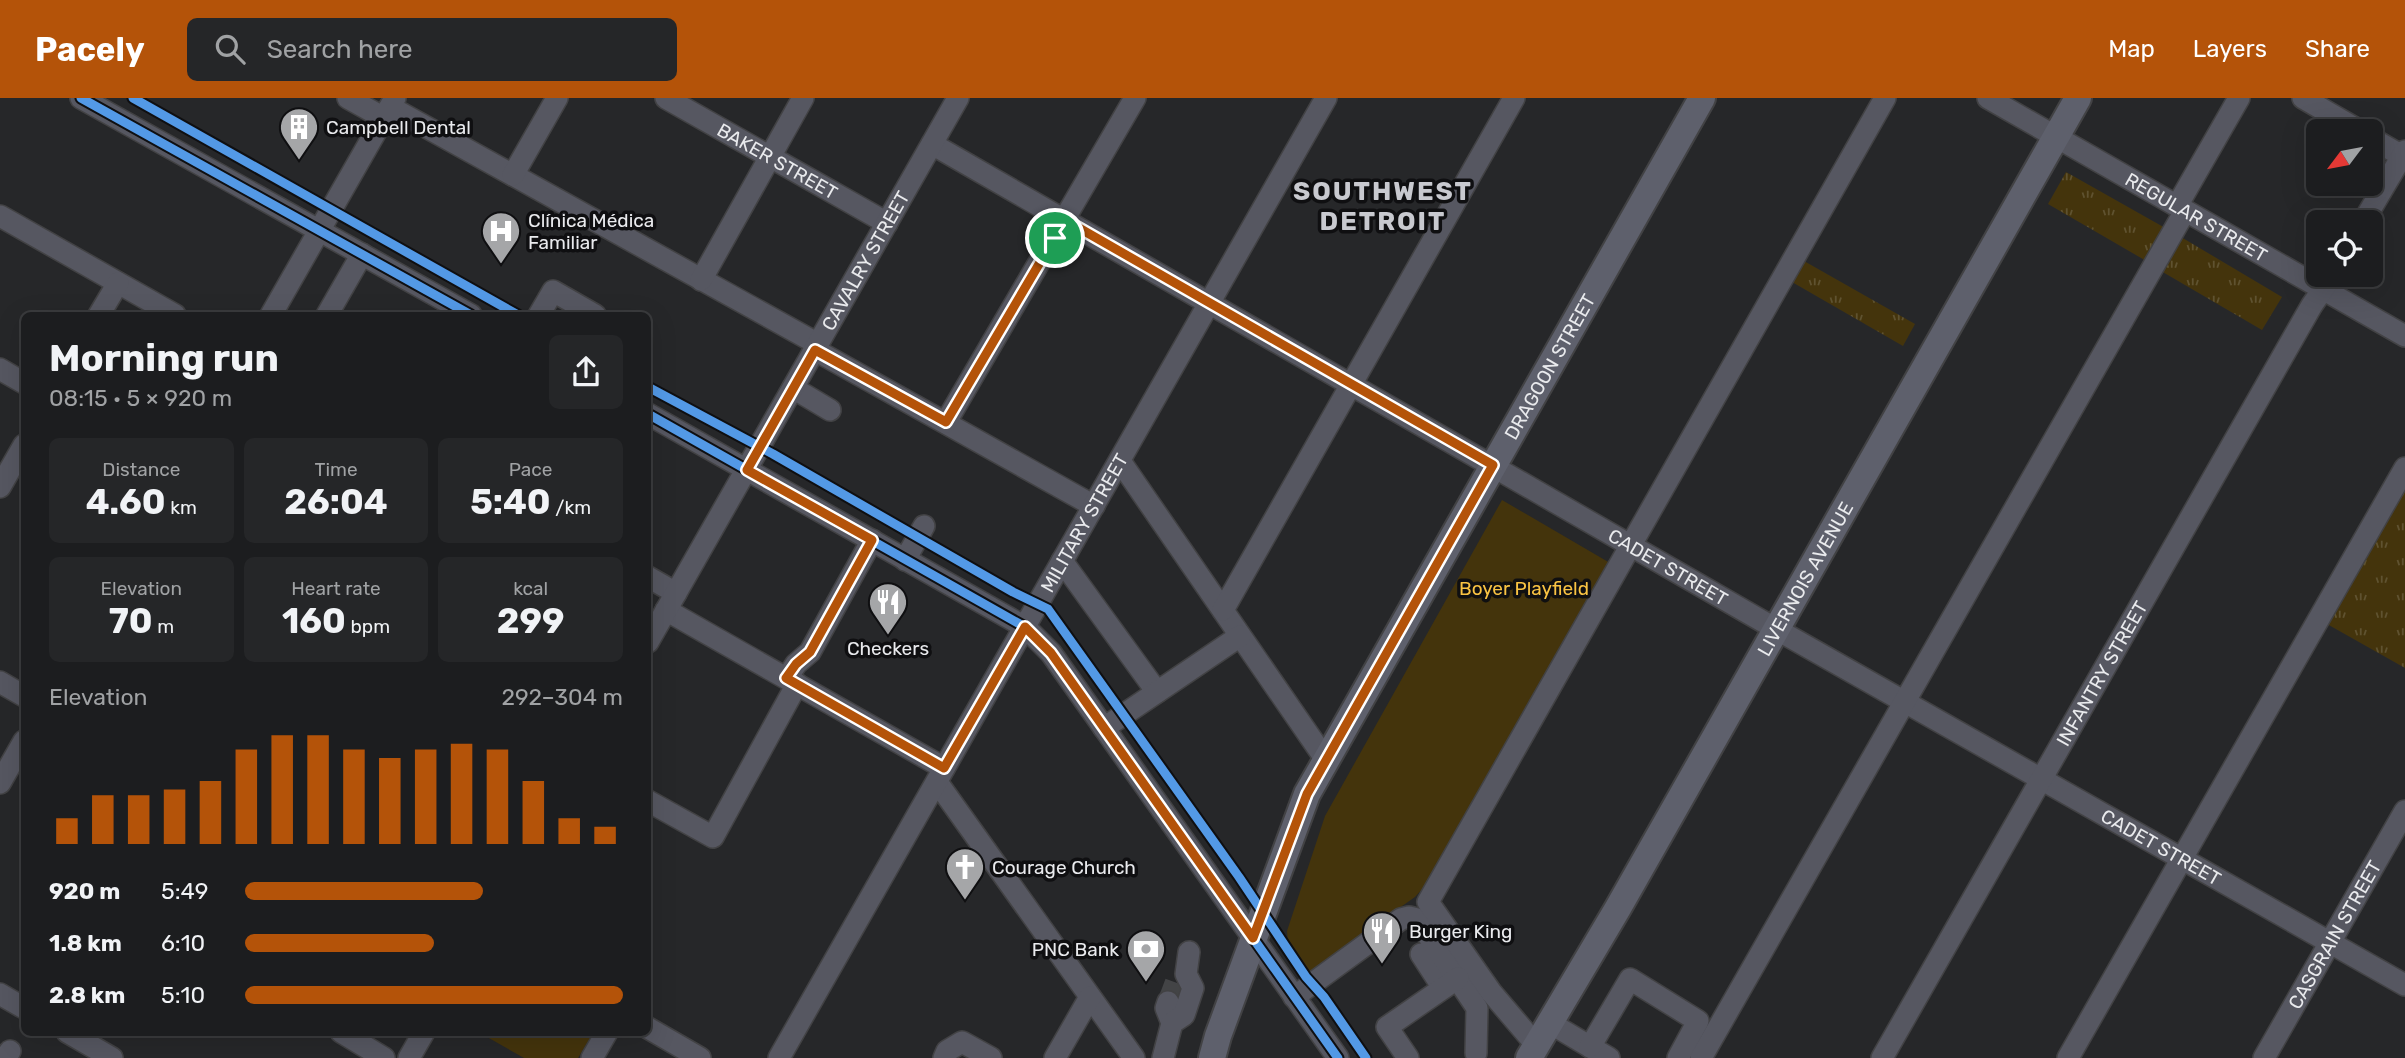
<!DOCTYPE html>
<html lang="en">
<head>
<meta charset="utf-8">
<style>
	:root { --surface:#1c1d1f; --page:#252628; --text:#f1f3f6; --muted:#a0a2a4; --line:#3a3b3d; --accent:#b45309 }
	body { margin:0; font-family:Rubik,sans-serif; background:var(--page); color:var(--text); height:100vh; display:flex; flex-direction:column; font-size:26px; white-space:nowrap }
	* { box-sizing:border-box; margin:0 }
	p { font-size:23px; color:var(--muted) }
	.icon { flex:none; width:38px; height:38px; fill:none; stroke:currentColor; stroke-width:2; stroke-linecap:round; stroke-linejoin:round }
	.map { position:relative; flex:1; overflow:hidden }
	.drawer { position:absolute; left:21px; top:214px; width:630px; height:724px; display:flex; flex-direction:column; background:var(--surface); border-radius:10px; box-shadow:0 7px 28px #0002,0 0 0 2px var(--line) }
	.drawer>* { flex:none }
	.needle { width:46px; rotate:238deg }
	.tools { position:absolute; left:2306px; top:21px; display:grid; gap:14px }
	.tools a { display:grid; place-items:center; width:77px; height:77px; border-radius:10px; background:var(--surface); box-shadow:0 7px 28px #0002,0 0 0 2px var(--line); font-size:35px }
	.pin { position:absolute; display:grid; place-items:center; width:60px; height:60px; color:#fff; margin:-30px; border:4px solid #fff; border-radius:50%; box-shadow:0 2px 7px #0007 }
	.round { display:grid; place-items:center; flex:none; width:74px; height:74px; border-radius:10px; background:var(--page) }
	.overview { display:flex; align-items:center; justify-content:space-between; height:119px; padding:0 28px }
	h1 { font-size:38px; font-weight:700; line-height:52px }
	.stats { display:grid; grid-template-columns:repeat(3,1fr); gap:10px; height:119px; padding:7px 28px }
	.stats div { display:grid; align-content:center; border-radius:10px; background:var(--page); text-align:center }
	.stats b { font-size:35px; font-weight:700 }
	.stats small { font-size:19px; font-weight:400 }
	.stats p { font-size:19px }
	.chart { height:196px; padding:14px 28px }
	.chart p { display:flex; justify-content:space-between }
	.chart svg { width:100%; height:126px; margin-top:7px; stroke:var(--accent); stroke-width:6 }
	ul { padding:0 28px; list-style:none; font-size:23px }
	li { display:grid; grid-template-columns:112px 84px 1fr; align-items:center; height:52px }
	li i { height:18px; border-radius:9px; background:var(--accent) }
	header { display:flex; align-items:center; gap:42px; box-sizing:border-box; height:98px; padding:0 35px; background:var(--accent); color:#fff }
	header strong { font-size:33px }
	nav { display:flex; gap:38px; margin-inline-start:auto; font-size:24px }
	.search { width:490px; height:63px; background:var(--page); display:flex; align-items:center; gap:18px; box-sizing:border-box; padding:0 24px; border-radius:10px; color:var(--muted); font-size:26px }
	.map>svg:first-child { display:block }
	.grass { fill:url(#grass-tufts) }
	.park { fill:#44340c }
	.lines { fill:none; stroke-linecap:round; stroke-linejoin:round }
	.minor-tunnel { stroke:#434446; stroke-width:21; stroke-dasharray:21 10; stroke-linecap:butt }
	.minor-casing { stroke:#424244; stroke-width:24 }
	.major-casing { stroke:#424244; stroke-width:30 }
	.minor { stroke:#565761; stroke-width:21 }
	.major { stroke:#5e606c; stroke-width:26 }
	.cycleway-casing { stroke:#0f0f11; stroke-width:13 }
	.cycleway { stroke:#5399e6; stroke-width:9 }
	.route-casing { stroke:#fff; stroke-width:14 }
	.route { stroke:#b45309; stroke-width:9 }
	.labels { text-anchor:middle; stroke-width:7; stroke-linejoin:round; paint-order:stroke }
	.poi-label { font-size:19px; fill:#e9eaed; stroke:#0f0f11; text-anchor:start }
	.street-label { font-size:19px; fill:#e9eaed; stroke:#0f0f11 }
	.park-label { font-size:19px; fill:#f9c343; stroke:#0f0f11 }
	.district-label { font-size:26px; font-weight:bold; letter-spacing:2px; fill:#c8c9cf; stroke:#0f0f11 }
</style>
</head>
<body>
<header>
<strong>Pacely</strong>
<div class="search"><svg class="icon" aria-label="search" viewBox="0 0 24 24"><circle cx="10" cy="10" r="6"/><path d="M15 15l6 6"/></svg>Search here</div>
<nav><a>Map</a><a>Layers</a><a>Share</a></nav>
</header>
<div class="map">
<svg width="2405" height="960" viewBox="0 0 2405 960">
	<defs>
		<pattern id="grass-tufts" width="24" height="20" patternUnits="userSpaceOnUse" patternTransform="scale(1.75)"><rect width="24" height="20" fill="#44340c"/><path d="M3 7l-1-3M5 7V3M7 7l1-3M15 17l-1-3M17 17v-4M19 17l1-3" fill="none" stroke="#5f5230"/></pattern>
	</defs>
	<rect width="100%" height="100%" fill="#262729"/>
	<!-- grass -->
	<g class="grass">
		<polygon points="2066,74 2167,131 2148,164 2048,106"/>
		<polygon points="2181,139 2282,199 2262,232 2161,173"/>
		<polygon points="1804,163 1915,226 1903,248 1792,184"/>
		<polygon points="2405,387 2405,570 2327,526"/>
	</g>
	<!-- park -->
	<g class="park">
		<polygon points="1502,402 1610,465 1425,788 1415,799 1321,865 1313,877 1288,846 1287,833 1325,718"/>
		<polygon points="480,935 593,935 578,960 524,960"/>
	</g>
	<g class="lines">
		<!-- minor-tunnel -->
		<polyline class="minor-tunnel" points="1168,904 1177,880"/>
		<!-- minor casing -->
		<g class="minor-casing">
			<g id="minor">
				<polyline points="81,0 471,217"/>
				<polyline points="348,0 384,20"/>
				<path id="s1" d="M666,0L887,125"/>
				<path id="s2" d="M1988,0L2405,238"/>
				<polyline points="2303,0 2360,33"/>
				<polyline points="390,9 818,246"/>
				<polyline points="2371,40 2402,58"/>
				<path id="s3" d="M932,46L1776,531L2405,887"/>
				<polyline points="513,77 557,0"/>
				<polyline points="2177,108 2239,0"/>
				<polyline points="0,118 175,217"/>
				<polyline points="2363,124 2405,53"/>
				<polyline points="701,182 803,0"/>
				<polyline points="99,217 118,185"/>
				<polyline points="271,217 395,0"/>
				<polyline points="327,217 362,156"/>
				<polyline points="539,217 553,193 595,217"/>
				<polyline points="815,252 1094,408"/>
				<polyline points="0,271 24,285"/>
				<polyline points="793,290 830,312"/>
				<polyline points="648,316 1025,529 1051,555 1338,960"/>
				<polyline points="946,324 1135,0"/>
				<polyline points="1120,363 1326,662"/>
				<polyline points="0,389 24,347"/>
				<polyline points="905,462 924,428"/>
				<polyline points="1062,463 1157,594"/>
				<polyline points="648,479 676,495"/>
				<polyline points="666,512 944,670"/>
				<polyline points="1223,512 1514,0"/>
				<path id="s4" d="M648,544L958,0"/>
				<polyline points="787,580 796,566 810,554 872,442"/>
				<polyline points="0,584 24,598"/>
				<polyline points="1104,630 1240,538"/>
				<polyline points="937,684 1134,960"/>
				<polyline points="0,685 24,643"/>
				<polyline points="648,703 713,739 797,586"/>
				<polyline points="1421,856 1443,890"/>
				<polyline points="0,896 24,910"/>
				<polyline points="1294,899 1401,821 1409,819 1417,821 1477,910 1476,955"/>
				<polyline points="1168,904 1166,910 1172,925"/>
				<polyline points="1550,925 1609,960"/>
				<polyline points="648,930 700,960"/>
				<polyline points="67,934 112,960"/>
				<polyline points="341,934 384,960"/>
				<polyline points="1537,948 1491,894 1428,804 1885,0"/>
				<polyline points="1590,949 1630,881 1698,923 1678,960"/>
				<polyline points="6,960 10,953"/>
				<polyline points="409,960 424,934"/>
				<polyline points="592,960 607,934"/>
				<path id="s5" d="M779,960L1326,0"/>
				<polyline points="944,960 947,953 962,944 991,960"/>
				<polyline points="1055,960 1090,899"/>
				<polyline points="1163,960 1172,925 1184,917 1193,890 1186,876 1189,854"/>
				<polyline points="1408,960 1387,929 1458,880"/>
				<polyline points="1701,960 2185,113"/>
				<path id="s6" d="M1882,960L2312,207L2333,177"/>
				<polyline points="2068,960 2405,370"/>
				<path id="s7" d="M2264,960L2405,713"/>
			</g>
		</g>
		<!-- major casing -->
		<g class="major-casing">
			<g id="major">
				<path id="s8" d="M1212,960L1218,938L1307,696L1702,0"/>
				<path id="s9" d="M1529,960L1618,810L2078,0"/>
			</g>
		</g>
		<!-- minor -->
		<use href="#minor" class="minor"/>
		<!-- major -->
		<use href="#major" class="major"/>
		<!-- cycleway casing -->
		<g class="cycleway-casing">
			<g id="cycleway">
				<polyline points="81,0 471,217"/>
				<polyline points="133,0 518,217"/>
				<polyline points="648,289 773,356 1013,494 1048,511 1239,779 1306,879 1324,899 1366,960"/>
				<polyline points="648,316 1025,529 1051,555 1338,960"/>
			</g>
		</g>
		<!-- cycleway -->
		<use href="#cycleway" class="cycleway"/>
	</g>
	<g class="lines">
		<!-- route casing -->
		<g class="route-casing">
			<polygon id="route" points="1065,122 1493,367 1307,696 1253,840 1051,555 1025,529 944,670 786,580 796,566 810,554 872,442 747,372 815,252 946,324"/>
		</g>
		<!-- route -->
		<use href="#route" class="route"/>
	</g>
	<!-- icons -->
	<defs>
		<g id="building-pin" transform="scale(2.0125)"><path d="M0 17L-7.5 6A9.5 9.5 0 1 1 7.5 6Z" fill="#a5a6a8" stroke="#0f0f11"/><path d="M-4-6H4V6H1V3H-1V6H-4ZM-2.5-4.3h1.7v1.8h-1.7ZM.8-4.3h1.7v1.8H.8ZM-2.5-1h1.7V.8h-1.7ZM.8-1h1.7V.8H.8Z" fill="#fff"/></g>
		<g id="hospital-pin" transform="scale(2.0125)"><path d="M0 17L-7.5 6A9.5 9.5 0 1 1 7.5 6Z" fill="#a5a6a8" stroke="#0f0f11"/><path d="M-5-5h3v3.5h4V-5h3V5h-3V1.5h-4V5h-3Z" fill="#fff"/></g>
		<g id="restaurant-pin" transform="scale(2.0125)"><path d="M0 17L-7.5 6A9.5 9.5 0 1 1 7.5 6Z" fill="#a5a6a8" stroke="#0f0f11"/><path d="M-5-6h1v4h1v-4h1v4h1v-4h1v5L-1.5 .5V6h-2V.5L-5-1ZM5-6V6H3V1.5H1.5Q1.5-4 5-6Z" fill="#fff"/></g>
		<g id="church-pin" transform="scale(2.0125)"><path d="M0 17L-7.5 6A9.5 9.5 0 1 1 7.5 6Z" fill="#a5a6a8" stroke="#0f0f11"/><path d="M-1.2-6h2.4v3.5h3.3v2.4h-3.3V6h-2.4V-.1h-3.3v-2.4h3.3Z" fill="#fff"/></g>
		<g id="bank-pin" transform="scale(2.0125)"><path d="M0 17L-7.5 6A9.5 9.5 0 1 1 7.5 6Z" fill="#a5a6a8" stroke="#0f0f11"/><path d="M-6-4H6V4H-6ZM0-2.3a2.3 2.3 0 1 0 0 4.6a2.3 2.3 0 1 0 0-4.6Z" fill="#fff"/></g>
	</defs>
	<g fill-rule="evenodd">
		<use href="#building-pin" x="299" y="29"/>
		<use href="#hospital-pin" x="501" y="133"/>
		<use href="#restaurant-pin" x="888" y="504"/>
		<use href="#church-pin" x="965" y="769"/>
		<use href="#restaurant-pin" x="1382" y="833"/>
		<use href="#bank-pin" x="1146" y="851"/>
	</g>
	<g class="labels">
		<!-- poi labels -->
		<g class="poi-label">
			<text x="326" y="36">Campbell Dental</text>
			<text x="528" y="129">Clínica Médica<tspan x="528" dy="22">Familiar</tspan></text>
			<text x="888" y="557" text-anchor="middle">Checkers</text>
			<text x="992" y="776">Courage Church</text>
			<text x="1409" y="840">Burger King</text>
			<text x="1119" y="858" text-anchor="end">PNC Bank</text>
		</g>
		<!-- street labels -->
		<g class="street-label">
			<text dy="7" stroke="none"><textPath href="#s1" startOffset="128">BAKER STREET</textPath></text>
			<text dy="7" stroke="none"><textPath href="#s2" startOffset="240">REGULAR STREET</textPath></text>
			<text dy="7" stroke="none"><textPath href="#s4" startOffset="439">CAVALRY STREET</textPath></text>
			<text dy="7" stroke="none"><textPath href="#s8" startOffset="772">DRAGOON STREET</textPath></text>
			<text dy="7" stroke="none"><textPath href="#s5" startOffset="616">MILITARY STREET</textPath></text>
			<text dy="7" stroke="none"><textPath href="#s3" startOffset="849">CADET STREET</textPath></text>
			<text dy="7" stroke="none"><textPath href="#s9" startOffset="553">LIVERNOIS AVENUE</textPath></text>
			<text dy="7" stroke="none"><textPath href="#s6" startOffset="443">INFANTRY STREET</textPath></text>
			<text dy="7" stroke="none"><textPath href="#s3" startOffset="1416">CADET STREET</textPath></text>
			<text dy="7" stroke="none"><textPath href="#s7" startOffset="142">CASGRAIN STREET</textPath></text>
		</g>
		<!-- park labels -->
		<g class="park-label">
			<text x="1524" y="497">Boyer Playfield</text>
		</g>
		<!-- district labels -->
		<g class="district-label">
			<text x="1383" y="102">SOUTHWEST<tspan x="1383" dy="30">DETROIT</tspan></text>
		</g>
	</g>
</svg>
<div class="tools">
<a><svg class="needle" viewBox="-14 -14 28 28"><path d="M0-13l5 13h-10z" fill="#e53935"/><path d="M0 13l5-13h-10z" fill="#a0a2a4"/></svg></a>
<a><svg class="icon" aria-label="locate" viewBox="0 0 24 24"><circle cx="12" cy="12" r="6"/><path d="M12 2v4M12 18v4M2 12h4M18 12h4"/></svg></a>
</div>
<div class="pin" style="left:1055px;top:140px;background:#1e9e55"><svg class="icon" aria-label="arrive" viewBox="0 0 24 24"><path d="M6 21V4h12l-3 4 3 4H6"/></svg></div>
<section class="drawer">
<div class="overview"><div><h1>Morning run</h1><p>08:15 · 5 × 920 m</p></div><a class="round"><svg class="icon" aria-label="share" viewBox="0 0 24 24"><path d="M12 15V3M7 8l5-5 5 5M5 13v7h14v-7"/></svg></a></div>
<div class="stats">
<div><p>Distance</p><b>4.60<small> km</small></b></div>
<div><p>Time</p><b>26:04</b></div>
<div><p>Pace</p><b>5:40<small> /km</small></b></div>
</div>
<div class="stats">
<div><p>Elevation</p><b>70<small> m</small></b></div>
<div><p>Heart rate</p><b>160<small> bpm</small></b></div>
<div><p>kcal</p><b>299</b></div>
</div>
<div class="chart"><p><span>Elevation</span>292–304 m</p>
<svg viewBox="0 0 160 44" preserveAspectRatio="none"><path d="M5 44V35M15 44V27M25 44V27M35 44V25M45 44V22M55 44V11M65 44V6M75 44V6M85 44V11M95 44V14M105 44V11M115 44V9M125 44V11M135 44V22M145 44V35M155 44V38"/></svg>
</div>
<ul>
<li><b>920 m</b>5:49<i style="width:63%"></i></li>
<li><b>1.8 km</b>6:10<i style="width:50%"></i></li>
<li><b>2.8 km</b>5:10<i style="width:100%"></i></li>
</ul>
</section>
</div>
</body>
</html>
